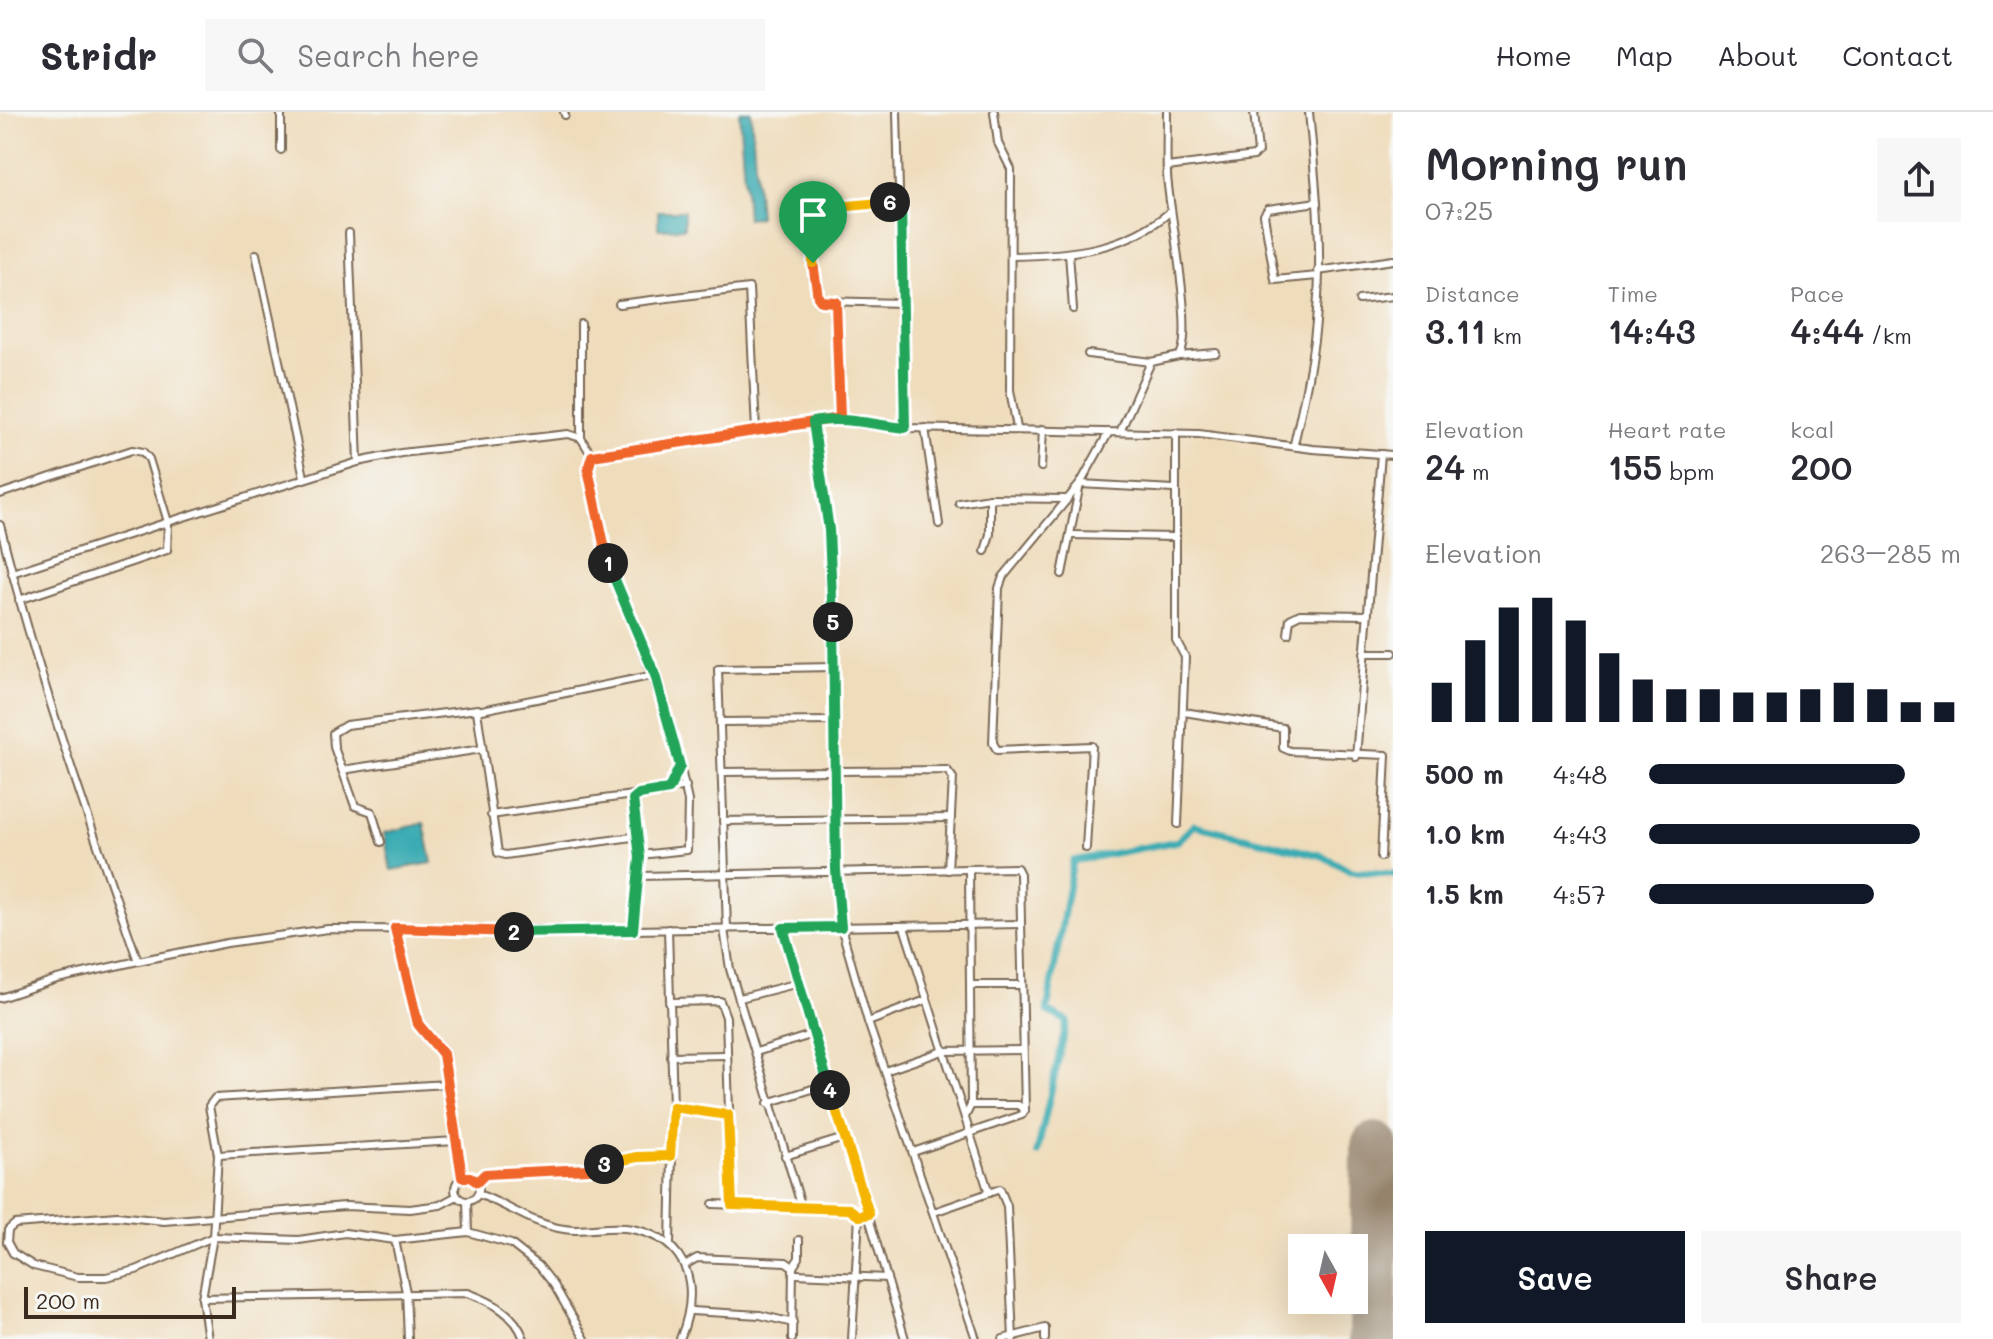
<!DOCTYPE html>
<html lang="en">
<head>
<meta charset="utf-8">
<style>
	:root { --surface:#fff; --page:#f7f7f7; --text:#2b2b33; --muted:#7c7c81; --line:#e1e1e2; --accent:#111827 }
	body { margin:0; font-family:Mali,sans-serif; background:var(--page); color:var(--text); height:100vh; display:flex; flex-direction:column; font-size:30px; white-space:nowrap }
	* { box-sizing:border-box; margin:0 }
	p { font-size:26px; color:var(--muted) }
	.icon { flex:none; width:44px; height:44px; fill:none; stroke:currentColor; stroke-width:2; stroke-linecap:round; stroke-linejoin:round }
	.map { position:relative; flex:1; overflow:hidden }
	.details { display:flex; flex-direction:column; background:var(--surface); width:600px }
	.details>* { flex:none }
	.needle { width:52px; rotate:172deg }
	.tools { position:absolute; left:1288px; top:1122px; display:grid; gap:16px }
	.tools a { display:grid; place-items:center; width:80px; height:80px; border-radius:0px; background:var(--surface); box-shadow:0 8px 32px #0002; font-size:40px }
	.scale { position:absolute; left:24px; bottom:20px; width:212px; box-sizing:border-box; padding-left:8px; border:4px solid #3b2a1e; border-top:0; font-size:22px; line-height:28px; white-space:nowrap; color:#3b2a1e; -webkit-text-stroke:6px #f6f6f2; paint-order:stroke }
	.pin { position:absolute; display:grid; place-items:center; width:68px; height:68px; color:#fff; margin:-82px -34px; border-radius:50% 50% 50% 0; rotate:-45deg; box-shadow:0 0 8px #0007 }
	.pin .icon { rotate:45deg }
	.km { position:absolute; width:40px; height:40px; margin:-20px; border-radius:50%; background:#222; color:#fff; font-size:22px; line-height:40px; text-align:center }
	.round { display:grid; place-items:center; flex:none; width:84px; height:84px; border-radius:0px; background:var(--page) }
	.summary { display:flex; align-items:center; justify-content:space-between; height:136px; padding:0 32px }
	h1 { font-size:44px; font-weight:600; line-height:60px }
	.figures { display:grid; grid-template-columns:repeat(3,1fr); gap:12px; height:136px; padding:8px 32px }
	.figures div { display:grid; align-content:center }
	.figures b { font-size:34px; font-weight:600 }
	.figures small { font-size:22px; font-weight:400 }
	.figures p { font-size:22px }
	.chart { height:224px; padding:16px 32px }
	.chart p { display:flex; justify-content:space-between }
	.chart svg { width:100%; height:144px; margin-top:8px; stroke:var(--accent); stroke-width:6 }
	.primary-button { display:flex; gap:16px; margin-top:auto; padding:16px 32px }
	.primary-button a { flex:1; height:92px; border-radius:0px; background:var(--accent); color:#fff; font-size:32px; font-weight:600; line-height:92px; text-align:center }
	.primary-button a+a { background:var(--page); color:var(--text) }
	ul { padding:0 32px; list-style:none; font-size:26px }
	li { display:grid; grid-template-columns:128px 96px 1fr; align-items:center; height:60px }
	li i { height:20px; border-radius:10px; background:var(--accent) }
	header { display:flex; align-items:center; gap:48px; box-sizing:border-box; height:112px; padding:0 40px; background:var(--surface); border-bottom:2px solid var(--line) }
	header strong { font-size:38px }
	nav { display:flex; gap:44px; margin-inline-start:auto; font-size:28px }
	.search { width:560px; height:72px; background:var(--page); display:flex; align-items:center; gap:20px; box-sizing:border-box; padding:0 28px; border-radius:0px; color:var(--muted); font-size:30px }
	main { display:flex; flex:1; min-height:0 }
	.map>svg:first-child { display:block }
	.water { fill:#3aacb3; stroke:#3a6b68; stroke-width:2 }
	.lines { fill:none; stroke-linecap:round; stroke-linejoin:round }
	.canal { stroke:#3aacb3; stroke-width:7 }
	.runway { stroke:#95836c; stroke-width:48 }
	.minor-casing { stroke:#7a6855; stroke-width:10 }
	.minor { stroke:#fff; stroke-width:6 }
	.split-1-casing { stroke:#fff; stroke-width:16 }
	.split-2-casing { stroke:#fff; stroke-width:16 }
	.split-3-casing { stroke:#fff; stroke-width:16 }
	.split-4-casing { stroke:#fff; stroke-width:16 }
	.split-5-casing { stroke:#fff; stroke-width:16 }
	.split-6-casing { stroke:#fff; stroke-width:16 }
	.split-7-casing { stroke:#fff; stroke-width:16 }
	.split-1 { stroke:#f0652b; stroke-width:10 }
	.split-2 { stroke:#22a559; stroke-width:10 }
	.split-3 { stroke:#f0652b; stroke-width:10 }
	.split-4 { stroke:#f5b400; stroke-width:10 }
	.split-5 { stroke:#22a559; stroke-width:10 }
	.split-6 { stroke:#22a559; stroke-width:10 }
	.split-7 { stroke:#f5b400; stroke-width:10 }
</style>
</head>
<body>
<header>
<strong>Stridr</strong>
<div class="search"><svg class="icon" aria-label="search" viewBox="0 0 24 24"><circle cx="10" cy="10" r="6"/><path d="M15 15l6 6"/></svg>Search here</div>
<nav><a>Home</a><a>Map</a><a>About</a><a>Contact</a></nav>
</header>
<main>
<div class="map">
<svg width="1393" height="1227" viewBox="0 0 1393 1227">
	<rect width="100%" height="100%" fill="#f6f6f2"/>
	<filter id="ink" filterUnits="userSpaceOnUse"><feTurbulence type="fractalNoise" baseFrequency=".0125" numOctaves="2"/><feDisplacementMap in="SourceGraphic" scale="16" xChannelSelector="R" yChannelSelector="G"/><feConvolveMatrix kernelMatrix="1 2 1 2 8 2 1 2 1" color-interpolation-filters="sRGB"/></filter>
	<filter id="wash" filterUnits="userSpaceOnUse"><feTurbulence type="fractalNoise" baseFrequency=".006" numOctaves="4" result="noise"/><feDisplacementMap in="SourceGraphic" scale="32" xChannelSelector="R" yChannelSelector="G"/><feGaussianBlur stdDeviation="1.8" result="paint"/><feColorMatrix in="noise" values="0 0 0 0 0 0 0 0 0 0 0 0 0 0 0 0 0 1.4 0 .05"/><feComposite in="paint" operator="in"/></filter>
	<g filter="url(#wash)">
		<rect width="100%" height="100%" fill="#efdcbb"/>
		<!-- water -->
		<g class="water">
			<polygon points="739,0 751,0 759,105 747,106"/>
			<polygon points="658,99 684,99 684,116 658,117"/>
			<polygon points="424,711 432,751 391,758 384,721"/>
		</g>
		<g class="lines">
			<!-- canal -->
			<polyline class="canal" points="1037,1041 1067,909 1047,899 1073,749 1178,729 1194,713 1323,744 1350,759 1393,762"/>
			<!-- runway -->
			<polyline class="runway" points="1373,1227 1375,1034"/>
		</g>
	</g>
	<g filter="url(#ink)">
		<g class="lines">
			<!-- minor casing -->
			<g class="minor-casing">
				<g id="minor">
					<polyline points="281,0 281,38"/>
					<polyline points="564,0 565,3"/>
					<polyline points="897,0 905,316"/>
					<polyline points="994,0 998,31 1011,57 1010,278 1017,316"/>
					<polyline points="1167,55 1254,44 1258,40 1254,0"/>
					<path d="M901,90C856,91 810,87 813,147C813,160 813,178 821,189L903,191"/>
					<polyline points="1317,90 1268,97 1264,103 1275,168 1318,164"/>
					<polyline points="349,121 358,350"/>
					<polyline points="1069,141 1073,197"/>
					<polyline points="256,142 304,365"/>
					<path d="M1012,144C1071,143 1126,138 1171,99"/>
					<polyline points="1318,159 1393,148"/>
					<polyline points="1359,188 1393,184"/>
					<polyline points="836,190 840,306"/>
					<polyline points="619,192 749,176 756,318"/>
					<polyline points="581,212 581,326"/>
					<path d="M1088,242L1151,250L1179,244C1196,224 1168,95 1167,62C1166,41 1167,20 1167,0"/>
					<polyline points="1179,244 1216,241"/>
					<polyline points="813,310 829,418 836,758 841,815 868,910 976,1227"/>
					<polyline points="925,316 939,412"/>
					<polyline points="1120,320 1151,250"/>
					<polyline points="1176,321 1176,528 1185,545 1178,712"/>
					<path d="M1294,332C1304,288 1314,243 1317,198C1323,132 1315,65 1309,0"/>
					<polyline points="592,344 840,306 858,312 905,316 1199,322 1313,337 1393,343"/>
					<polyline points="1041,355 1043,317"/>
					<polyline points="0,382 132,338 143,340 149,347 168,410 358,350 401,341 568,322 581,326 592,344"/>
					<polyline points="959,391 990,386 1066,387"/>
					<path d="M0,413C37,562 87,704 138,849"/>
					<polyline points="1071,423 1173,425"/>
					<polyline points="985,439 990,422 990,386"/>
					<polyline points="12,461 168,410 167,438 19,488"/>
					<polyline points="1062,462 1080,372 1109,320"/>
					<polyline points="1288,522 1290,507 1300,502 1367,503"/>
					<polyline points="1364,541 1393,541"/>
					<polyline points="1184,600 1283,616 1283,636 1290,639 1386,643 1381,745"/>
					<polyline points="720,610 834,609"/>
					<polyline points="1356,645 1381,342"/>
					<polyline points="342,658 482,637"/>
					<polyline points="722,660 947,658 953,666 948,758"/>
					<polyline points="491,703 639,682"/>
					<polyline points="723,709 951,706"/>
					<polyline points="639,724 505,743 498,741 477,599 655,563"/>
					<polyline points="381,730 372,700 355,694 334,635 333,621 346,613 478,597"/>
					<polyline points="1086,736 1092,634 997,638 993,631 999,476 1003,465 1080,372 1174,377"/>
					<polyline points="640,743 635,684 686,674"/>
					<polyline points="639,764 1017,756 1020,762 1025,998"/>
					<polyline points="904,815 989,1081"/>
					<polyline points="395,816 418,912 443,942 462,1065"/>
					<polyline points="783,816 905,1227"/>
					<polyline points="668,817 673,995 670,1133"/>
					<polyline points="724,817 730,857 802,1096"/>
					<polyline points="727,817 718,557 834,555"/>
					<polyline points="633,818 1021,812"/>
					<polyline points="970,873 1022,873"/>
					<polyline points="0,886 57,867 138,849 227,831 328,817 633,818 640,743 687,738 688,689 672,616 602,432 588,357 592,344"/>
					<polyline points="740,886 799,871"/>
					<polyline points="669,890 720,889 726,905 732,1093"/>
					<polyline points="868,910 926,888"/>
					<polyline points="756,940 814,922"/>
					<polyline points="671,944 727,943"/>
					<polyline points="885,959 943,939 1022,938"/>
					<polyline points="768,991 828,972"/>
					<polyline points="971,993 1018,993 1025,998"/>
					<polyline points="673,995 728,1003"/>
					<polyline points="965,1005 971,993 969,758"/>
					<polyline points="913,1040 1022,1003 1025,998"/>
					<polyline points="218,1043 456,1029"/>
					<polyline points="785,1044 844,1026"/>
					<circle cx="467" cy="1077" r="12"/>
					<polyline points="477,1070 485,1062 588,1057 617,1047 670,1044"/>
					<path d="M478,1082C506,1092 534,1113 564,1117C586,1121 609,1112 632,1117C692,1129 700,1178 680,1227"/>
					<polyline points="457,1084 440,1093 410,1097 345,1094 164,1109 117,1104 15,1112 8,1118 7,1130 13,1141 34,1154 78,1165 106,1165 136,1158 213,1125 299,1128 345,1121 395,1128 468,1120 511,1132 539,1154 554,1173 585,1227"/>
					<polyline points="467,1089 468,1120"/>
					<polyline points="713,1092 849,1097 859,1104 869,1102"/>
					<polyline points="934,1100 1000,1077 1007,1094 1013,1227"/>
					<polyline points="395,1128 406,1180 408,1227"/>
					<polyline points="685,1153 697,1146 786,1150 793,1155"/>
					<polyline points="796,1162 887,1166"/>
					<path d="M202,1186L468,1181C492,1190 515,1201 524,1227"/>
					<polyline points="691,1199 760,1203 793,1211"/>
					<polyline points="208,1227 202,1186 213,1125 218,1043 209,994 215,986 447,972"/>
					<polyline points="792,1227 793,1155 799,1146 799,1128"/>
					<polyline points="852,1227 859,1104"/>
					<polyline points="1003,1227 1045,1216 1045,1227"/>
				</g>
			</g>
			<!-- minor -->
			<use href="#minor" class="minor"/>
		</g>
	</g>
	<g class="lines" filter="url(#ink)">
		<!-- split-1 casing -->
		<g class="split-1-casing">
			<polyline id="split-1" points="608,451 588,357 592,344 840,306 836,190 821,189 818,185 813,151"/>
		</g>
		<!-- split-2 casing -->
		<g class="split-2-casing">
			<polyline id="split-2" points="514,820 633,818 640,745 633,687 639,682 669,677 680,654 655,563 608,451"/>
		</g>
		<!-- split-3 casing -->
		<g class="split-3-casing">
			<polyline id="split-3" points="514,820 395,816 418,912 443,942 462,1065 470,1065 477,1070 485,1062 588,1057 604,1052"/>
		</g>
		<!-- split-4 casing -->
		<g class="split-4-casing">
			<polyline id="split-4" points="604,1052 637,1045 670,1044 673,995 728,1003 732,1093 849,1097 859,1104 869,1102 830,978"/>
		</g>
		<!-- split-5 casing -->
		<g class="split-5-casing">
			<polyline id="split-5" points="830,978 783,816 841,815 836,758 833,510"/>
		</g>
		<!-- split-6 casing -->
		<g class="split-6-casing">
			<path id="split-6" d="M833,510L829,418L813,310C843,304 874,313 905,316L901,90H890"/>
		</g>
		<!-- split-7 casing -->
		<g class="split-7-casing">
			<polyline id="split-7" points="813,151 814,121 838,95 890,90"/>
		</g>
		<!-- split-1 -->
		<use href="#split-1" class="split-1"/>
		<!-- split-2 -->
		<use href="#split-2" class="split-2"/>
		<!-- split-3 -->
		<use href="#split-3" class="split-3"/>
		<!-- split-4 -->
		<use href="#split-4" class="split-4"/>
		<!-- split-5 -->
		<use href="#split-5" class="split-5"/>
		<!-- split-6 -->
		<use href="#split-6" class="split-6"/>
		<!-- split-7 -->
		<use href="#split-7" class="split-7"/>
	</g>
</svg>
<div class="tools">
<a><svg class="needle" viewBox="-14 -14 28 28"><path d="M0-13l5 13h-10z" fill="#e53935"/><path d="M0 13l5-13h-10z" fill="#7c7c81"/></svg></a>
</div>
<div class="scale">200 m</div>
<div class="pin" style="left:813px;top:151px;background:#1e9e55"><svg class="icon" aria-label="arrive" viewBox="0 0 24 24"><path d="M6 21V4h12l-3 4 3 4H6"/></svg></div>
<b class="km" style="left:608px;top:451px">1</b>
<b class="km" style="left:514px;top:820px">2</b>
<b class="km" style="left:604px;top:1052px">3</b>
<b class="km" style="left:830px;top:978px">4</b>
<b class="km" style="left:833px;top:510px">5</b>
<b class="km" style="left:890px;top:90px">6</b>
</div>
<section class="details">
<div class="summary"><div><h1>Morning run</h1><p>07:25</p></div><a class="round"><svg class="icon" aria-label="share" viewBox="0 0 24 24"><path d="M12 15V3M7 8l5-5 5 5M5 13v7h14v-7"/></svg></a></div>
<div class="figures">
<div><p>Distance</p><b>3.11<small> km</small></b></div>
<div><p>Time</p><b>14:43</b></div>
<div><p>Pace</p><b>4:44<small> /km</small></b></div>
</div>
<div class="figures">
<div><p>Elevation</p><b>24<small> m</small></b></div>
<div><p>Heart rate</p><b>155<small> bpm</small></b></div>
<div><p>kcal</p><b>200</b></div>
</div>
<div class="chart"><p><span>Elevation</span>263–285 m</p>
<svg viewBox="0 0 160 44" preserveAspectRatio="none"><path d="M5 44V32M15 44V19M25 44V9M35 44V6M45 44V13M55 44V23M65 44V31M75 44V34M85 44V34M95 44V35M105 44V35M115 44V34M125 44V32M135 44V34M145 44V38M155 44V38"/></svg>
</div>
<ul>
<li><b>500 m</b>4:48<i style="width:82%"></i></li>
<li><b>1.0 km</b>4:43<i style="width:87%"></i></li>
<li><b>1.5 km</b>4:57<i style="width:72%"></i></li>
</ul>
<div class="primary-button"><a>Save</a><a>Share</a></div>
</section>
</main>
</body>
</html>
